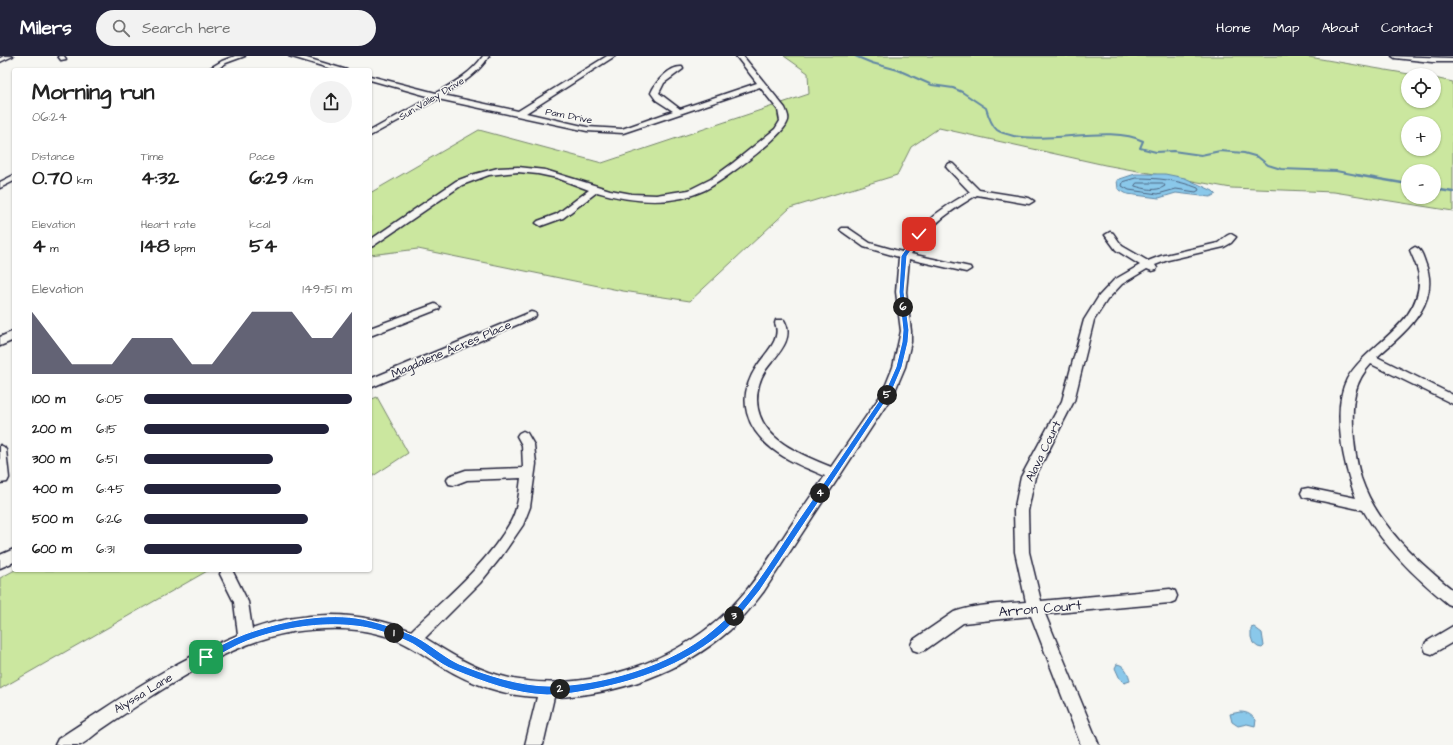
<!DOCTYPE html>
<html lang="en">
<head>
<meta charset="utf-8">
<style>
	:root { --surface:#fff; --page:#f2f2f2; --text:#222; --muted:#767676; --accent:#22223b }
	body { margin:0; font-family:"Architects Daughter",sans-serif; background:var(--page); color:var(--text); height:100vh; display:flex; flex-direction:column; font-size:15px; white-space:nowrap }
	* { box-sizing:border-box; margin:0 }
	p { font-size:13px; color:var(--muted) }
	.icon { flex:none; width:22px; height:22px; fill:none; stroke:currentColor; stroke-width:2; stroke-linecap:round; stroke-linejoin:round }
	.map { position:relative; flex:1; overflow:hidden }
	.drawer { position:absolute; left:12px; top:12px; width:360px; height:504px; display:flex; flex-direction:column; background:var(--surface); border-radius:4px; box-shadow:0 1px 3px #0004 }
	.drawer>* { flex:none }
	.tools { position:absolute; left:1401px; top:12px; display:grid; gap:8px }
	.tools a { display:grid; place-items:center; width:40px; height:40px; border-radius:50%; background:var(--surface); box-shadow:0 1px 3px #0004; font-size:20px }
	.pin { position:absolute; display:grid; place-items:center; width:34px; height:34px; color:#fff; margin:-17px; border-radius:8px; box-shadow:0 2px 6px #0006 }
	.km { position:absolute; width:20px; height:20px; margin:-10px; border-radius:50%; background:#222; color:#fff; font-size:11px; line-height:20px; text-align:center }
	.round { display:grid; place-items:center; flex:none; width:42px; height:42px; border-radius:21px; background:var(--page) }
	.summary { display:flex; align-items:center; justify-content:space-between; height:68px; padding:0 20px }
	h1 { font-size:22px; font-weight:700; line-height:30px }
	.metrics { display:grid; grid-template-columns:repeat(3,1fr); gap:6px; height:68px; padding:4px 20px }
	.metrics div { display:grid; align-content:center }
	.metrics b { font-size:20px; font-weight:700 }
	.metrics small { font-size:11px; font-weight:400 }
	.metrics p { font-size:11px }
	.chart { height:112px; padding:8px 20px }
	.chart p { display:flex; justify-content:space-between }
	.chart svg { width:100%; height:72px; margin-top:4px; fill:var(--accent); opacity:.7 }
	ul { padding:0 20px; list-style:none; font-size:13px }
	li { display:grid; grid-template-columns:64px 48px 1fr; align-items:center; height:30px }
	li i { height:10px; border-radius:5px; background:var(--accent) }
	header { display:flex; align-items:center; gap:24px; box-sizing:border-box; height:56px; padding:0 20px; background:var(--accent); color:#fff }
	header strong { font-size:19px }
	nav { display:flex; gap:22px; margin-inline-start:auto; font-size:14px }
	.search { width:280px; height:36px; background:var(--page); display:flex; align-items:center; gap:10px; box-sizing:border-box; padding:0 14px; border-radius:22px; color:var(--muted); font-size:15px }
	.map>svg:first-child { display:block }
	.green { fill:#cbe79f; stroke:#76846d; fill-rule:evenodd }
	.water { fill:#8ac8ea; stroke:#6086a4 }
	.lines { fill:none; stroke-linecap:round; stroke-linejoin:round }
	.shore { stroke:#4c6481; stroke-width:1 }
	.stream-far1 { stroke:#6086a4; stroke-width:2 }
	.stream { stroke:#6086a4; stroke-width:2.5 }
	.minor-casing { stroke:#22223b; stroke-width:3 }
	.minor { fill:#f6f6f2; fill-rule:evenodd }
	.route { fill:#1a73e8; stroke:#fff }
	.labels { text-anchor:middle; stroke-width:3; stroke-linejoin:round; paint-order:stroke }
	.far-street-label { font-size:10px; fill:#22223b; stroke:#f6f6f2 }
	.street-label { font-size:12px; fill:#22223b; stroke:#f6f6f2 }
	.near-street-label { font-size:14px; fill:#22223b; stroke:#f6f6f2 }
</style>
</head>
<body>
<header>
<strong>Milers</strong>
<div class="search"><svg class="icon" aria-label="search" viewBox="0 0 24 24"><circle cx="10" cy="10" r="6"/><path d="M15 15l6 6"/></svg>Search here</div>
<nav><a>Home</a><a>Map</a><a>About</a><a>Contact</a></nav>
</header>
<div class="map">
<svg width="1453" height="689" viewBox="0 0 1453 689">
	<rect width="100%" height="100%" fill="#f6f6f2"/>
	<filter id="ink" filterUnits="userSpaceOnUse"><feTurbulence type="fractalNoise" baseFrequency=".025" numOctaves="2"/><feDisplacementMap in="SourceGraphic" scale="8" xChannelSelector="R" yChannelSelector="G"/><feConvolveMatrix kernelMatrix="1 2 1 2 8 2 1 2 1" color-interpolation-filters="sRGB"/></filter>
	<g filter="url(#ink)">
		<!-- green -->
		<g class="green">
			<path d="M784,0H1303L1415,19H1408V45H1434V22L1453,26V155L1334,136L1231,132L1105,109L939,72L911,91L897,119L790,152L690,245L623,235L418,193L370,199V137L479,74L602,107L809,38L808,17ZM1408,67H1434V93H1408ZM1408,115H1434V141H1408Z"/>
			<polygon points="377,341 408,397 370,422 370,344"/>
			<polygon points="15,514 209,514 0,633 0,522"/>
		</g>
		<!-- water -->
		<g class="water">
			<polygon points="1135,118 1165,118 1185,122 1213,135 1216,138 1210,141 1176,137 1159,142 1127,138 1118,133 1117,124"/>
			<polygon points="1254,571 1262,577 1264,590 1262,592 1258,591 1253,587 1251,581 1251,572"/>
			<path d="M1117,608C1125,609 1129,618 1130,625L1124,627L1120,623L1115,612Z"/>
			<path d="M1240,656C1248,656 1251,659 1256,664L1255,670L1247,668L1238,670L1232,666L1230,658Z"/>
		</g>
		<g class="lines">
			<!-- shore -->
			<g class="shore">
				<path d="M1136,122C1158,122 1178,124 1198,132L1199,134L1196,136L1176,133L1158,138L1129,134L1122,130L1123,126Z"/>
				<path d="M1137,127H1163L1165,130C1156,136 1145,133 1135,130Z"/>
			</g>
			<!-- stream-far1 -->
			<path class="stream-far1" d="M855,0L872,7L898,14L932,29L953,32L962,36L986,52C988,59 991,69 997,74C1001,77 1010,79 1014,80C1052,87 1113,69 1143,85L1140,92L1156,96L1173,95L1201,99L1220,95L1244,97L1258,101L1268,109L1281,113L1336,115L1362,120"/>
			<!-- stream -->
			<g class="stream">
				<polyline points="1356,119 1408,128"/>
				<polyline points="1434,133 1453,136"/>
			</g>
			<!-- minor casing -->
			<g class="minor-casing">
				<g id="minor">
					<polygon points="4,0 13,0 0,6 0,2"/>
					<polygon points="58,0 64,0 66,3 61,4"/>
					<polygon points="235,0 245,0 226,7 216,14 207,14 222,5"/>
					<polygon points="289,0 300,0 347,14 335,14"/>
					<path d="M483,0H489C478,18 461,28 443,39L518,55L607,0H615L526,57L587,71L622,73L673,55L656,44L651,37C655,27 669,10 682,11L683,13L664,27L659,37L680,53L757,27L736,0H743L785,52C787,57 790,62 787,67C781,82 721,126 705,134C698,137 690,140 682,142C654,148 625,144 597,136L563,162L541,170L536,167L538,165L557,158L589,134L557,122L538,118L518,116L489,119L462,129L373,190L370,191V184L456,125L475,118L498,112L518,111L545,114L610,134L632,138L656,139L689,134L711,123L733,107L775,73L780,65L778,54L760,31L623,77L587,75L438,43L370,80V75L431,41L370,24V20L436,37C453,27 472,17 483,0Z"/>
					<polygon points="1392,0 1453,2 1453,6 1432,6 1395,2"/>
					<path d="M950,107L953,108L979,134L1029,142L1034,145L1029,148L977,139C947,157 931,168 911,198L970,211L971,213L966,216L909,203L906,236L911,275V286L905,311L894,337L764,535C754,548 743,562 730,574C682,616 618,639 554,641L543,689H525L537,641C505,640 471,628 443,611C428,602 415,592 399,585C364,570 328,571 292,576C245,584 200,610 160,635C141,647 121,660 102,673C95,678 87,686 80,689C73,689 62,689 55,689L58,683C116,645 173,605 238,579L234,546L220,518L222,514H232L248,546L252,573C304,554 360,554 411,575C445,542 486,509 510,467C518,453 519,437 521,422L467,424L454,429L449,428L447,424L449,420L466,414L523,412L522,389L517,380L519,377L523,375L527,377L534,389L536,408L530,451L523,469L501,501L480,527L425,582C449,597 471,611 498,619C577,643 685,606 738,544C756,525 769,502 784,480C797,460 811,440 825,420C809,413 792,407 778,397C746,375 735,343 757,310C765,297 782,284 775,267L776,264H784C796,284 775,300 765,315C760,323 757,333 757,344C758,383 800,398 831,411L883,336L893,311L901,275L896,236L899,201L864,191L840,174L842,172H848L870,187L902,196C923,165 939,154 970,136L947,112L946,110Z"/>
					<polygon points="14,119 14,125 0,132 0,126"/>
					<path d="M1110,176L1113,177L1122,190L1148,205L1161,200L1218,187C1222,184 1226,179 1231,178L1236,181L1231,187L1224,191L1168,204L1155,209L1157,212L1156,214L1152,215L1147,213L1122,228L1107,244L1094,264L1074,345L1035,421L1028,455L1029,496L1041,545L1170,533L1175,535L1177,540L1175,545L1170,547L1045,558L1099,689H1081L1031,560L963,567L925,594L919,596L913,594L911,589L913,584L954,556C976,548 1003,548 1026,546L1015,496L1014,455L1021,421L1062,345L1084,264L1099,240L1114,224L1140,209L1116,194L1105,179Z"/>
					<path d="M1415,191C1421,193 1423,200 1425,206C1442,248 1405,276 1377,301L1453,339V348L1371,308C1354,326 1352,346 1353,370C1354,388 1356,405 1361,422C1377,469 1416,504 1453,534V550L1448,548C1414,520 1385,492 1363,454L1308,442L1303,441L1301,437L1303,433L1308,432L1356,442C1344,411 1331,354 1347,323C1368,286 1422,269 1419,220C1418,211 1413,202 1410,194Z"/>
					<polygon points="435,248 440,251 439,253 370,280 370,272"/>
					<polygon points="531,256 535,257 536,259 535,261 370,332 370,323"/>
					<polygon points="14,275 14,284 0,290 0,281"/>
					<polygon points="0,389 4,391 6,394 9,422 7,426 0,427"/>
					<polygon points="14,493 14,506 0,512 0,499"/>
					<polygon points="1453,570 1453,586 1432,598 1426,596 1424,591 1426,586"/>
				</g>
			</g>
			<!-- minor -->
			<use href="#minor" class="minor"/>
		</g>
	</g>
	<!-- route -->
	<path class="route" d="M917,177L922,178L907,200L904,236L909,274L908,286L902,311L891,337L760,534C747,550 734,568 717,581C681,609 640,624 595,633C580,636 564,639 547,639C515,638 484,626 454,614C439,608 426,596 413,588C398,580 371,571 355,570C320,566 281,572 247,585C234,590 222,598 209,604H203L202,601L203,598C217,592 231,583 245,578C279,566 320,557 356,562C375,565 400,573 416,581C431,589 444,601 459,608C486,619 520,630 549,630C602,630 672,609 713,574C747,547 769,508 793,472C824,427 854,382 885,336L896,311L902,286L903,274L899,236L901,200Z"/>
	<g class="labels">
		<!-- far-street labels -->
		<g class="far-street-label">
			<text transform="translate(431 42) rotate(-31)" y="4">Sun Valley Drive</text>
			<text transform="translate(569 59) rotate(11)" y="4">Pam Drive</text>
		</g>
		<!-- street labels -->
		<g class="street-label">
			<text transform="translate(451 293) rotate(-23)" y="4">Magdalene Acres Place</text>
			<text transform="translate(1043 395) rotate(-64)" y="4">Alava Court</text>
			<text transform="translate(143 637) rotate(-31)" y="4">Alyssa Lane</text>
		</g>
		<!-- near-street labels -->
		<g class="near-street-label">
			<text transform="translate(1040 552) rotate(-5)" y="5">Arron Court</text>
		</g>
	</g>
</svg>
<div class="tools">
<a><svg class="icon" aria-label="locate" viewBox="0 0 24 24"><circle cx="12" cy="12" r="6"/><path d="M12 2v4M12 18v4M2 12h4M18 12h4"/></svg></a>
<a>+</a>
<a>−</a>
</div>
<div class="pin" style="left:206px;top:601px;background:#1e9e55"><svg class="icon" aria-label="arrive" viewBox="0 0 24 24"><path d="M6 21V4h12l-3 4 3 4H6"/></svg></div>
<div class="pin" style="left:919px;top:178px;background:#d93025"><svg class="icon" aria-label="check" viewBox="0 0 24 24"><path d="M5 12l5 5 9-10"/></svg></div>
<b class="km" style="left:394px;top:577px">1</b>
<b class="km" style="left:560px;top:633px">2</b>
<b class="km" style="left:734px;top:560px">3</b>
<b class="km" style="left:820px;top:437px">4</b>
<b class="km" style="left:887px;top:339px">5</b>
<b class="km" style="left:903px;top:251px">6</b>
<section class="drawer">
<div class="summary"><div><h1>Morning run</h1><p>06:24</p></div><a class="round"><svg class="icon" aria-label="share" viewBox="0 0 24 24"><path d="M12 15V3M7 8l5-5 5 5M5 13v7h14v-7"/></svg></a></div>
<div class="metrics">
<div><p>Distance</p><b>0.70<small> km</small></b></div>
<div><p>Time</p><b>4:32</b></div>
<div><p>Pace</p><b>6:29<small> /km</small></b></div>
</div>
<div class="metrics">
<div><p>Elevation</p><b>4<small> m</small></b></div>
<div><p>Heart rate</p><b>148<small> bpm</small></b></div>
<div><p>kcal</p><b>54</b></div>
</div>
<div class="chart"><p><span>Elevation</span>149–151 m</p>
<svg viewBox="0 0 160 44" preserveAspectRatio="none"><path d="M0 44V6L10 22L20 38L30 38L40 38L50 22L60 22L70 22L80 38L90 38L100 22L110 6L120 6L130 6L140 22L150 22L160 6V44z"/></svg>
</div>
<ul>
<li><b>100 m</b>6:05<i style="width:100%"></i></li>
<li><b>200 m</b>6:15<i style="width:89%"></i></li>
<li><b>300 m</b>6:51<i style="width:62%"></i></li>
<li><b>400 m</b>6:45<i style="width:66%"></i></li>
<li><b>500 m</b>6:26<i style="width:79%"></i></li>
<li><b>600 m</b>6:31<i style="width:76%"></i></li>
</ul>
</section>
</div>
</body>
</html>
